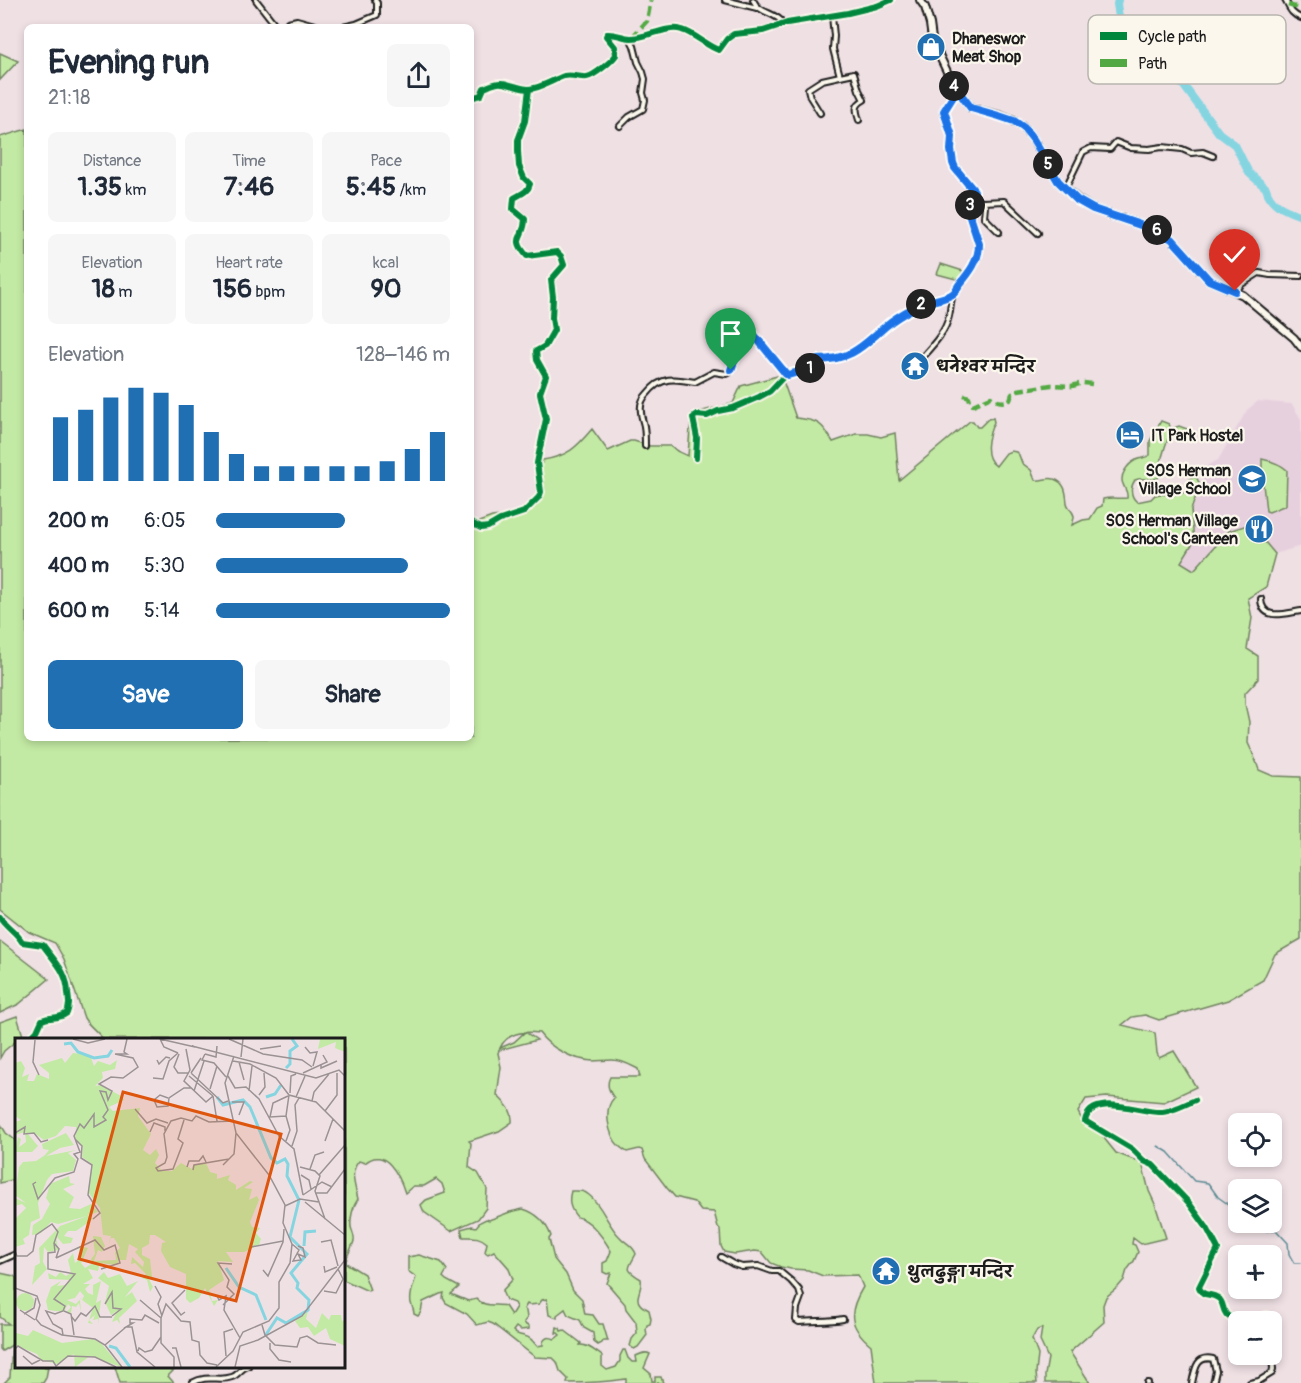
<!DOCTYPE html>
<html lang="en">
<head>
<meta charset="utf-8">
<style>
	:root { --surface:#fff; --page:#f6f6f7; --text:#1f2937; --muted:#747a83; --accent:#1f6fb2 }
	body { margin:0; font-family:Pangolin,"Playpen Sans Deva",sans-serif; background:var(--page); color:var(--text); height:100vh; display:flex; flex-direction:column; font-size:22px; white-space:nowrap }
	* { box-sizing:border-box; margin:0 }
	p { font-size:20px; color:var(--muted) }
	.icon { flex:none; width:33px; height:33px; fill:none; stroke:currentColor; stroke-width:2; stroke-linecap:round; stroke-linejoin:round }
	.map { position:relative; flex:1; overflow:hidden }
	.side { position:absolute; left:24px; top:24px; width:450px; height:717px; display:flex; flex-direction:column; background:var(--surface); border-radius:9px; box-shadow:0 3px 9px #0003 }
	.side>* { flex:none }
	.controls { position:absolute; left:1228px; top:1113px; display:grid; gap:12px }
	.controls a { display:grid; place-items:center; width:54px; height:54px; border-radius:9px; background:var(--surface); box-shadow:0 3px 9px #0003; font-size:30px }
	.pin { position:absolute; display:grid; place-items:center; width:51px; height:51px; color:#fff; margin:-62px -26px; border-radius:50% 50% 50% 0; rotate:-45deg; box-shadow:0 0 6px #0007 }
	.pin .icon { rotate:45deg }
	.km { position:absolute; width:30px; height:30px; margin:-15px; border-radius:50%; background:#222; color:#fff; font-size:16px; line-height:30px; text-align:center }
	.round { display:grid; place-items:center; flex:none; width:63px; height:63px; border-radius:9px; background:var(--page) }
	.overview { display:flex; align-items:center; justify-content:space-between; height:102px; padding:0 24px }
	h1 { font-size:33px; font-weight:700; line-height:45px }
	.stats { display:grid; grid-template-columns:repeat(3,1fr); gap:9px; height:102px; padding:6px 24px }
	.stats div { display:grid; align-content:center; border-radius:9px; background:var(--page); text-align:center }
	.stats b { font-size:26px; font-weight:700 }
	.stats small { font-size:16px; font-weight:400 }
	.stats p { font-size:16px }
	.chart { height:168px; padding:12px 24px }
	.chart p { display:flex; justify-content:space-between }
	.chart svg { width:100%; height:108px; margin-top:6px; stroke:var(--accent); stroke-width:6 }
	.action { display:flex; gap:12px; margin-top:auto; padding:12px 24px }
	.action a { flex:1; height:69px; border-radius:9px; background:var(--accent); color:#fff; font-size:24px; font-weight:700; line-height:69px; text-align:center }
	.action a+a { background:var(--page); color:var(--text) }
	ul { padding:0 24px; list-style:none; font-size:20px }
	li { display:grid; grid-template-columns:96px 72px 1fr; align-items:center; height:45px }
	li i { height:15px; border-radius:8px; background:var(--accent) }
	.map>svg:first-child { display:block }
	.built { fill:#e7d0de }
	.green { fill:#c3eaa4; stroke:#708360; stroke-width:1.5 }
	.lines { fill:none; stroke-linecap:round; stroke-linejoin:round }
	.stream { stroke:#5b8b92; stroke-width:1.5 }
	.river { stroke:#85d5e1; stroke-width:8 }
	.street-casing { stroke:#1c1c1c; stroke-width:8 }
	.primary-casing { stroke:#1c1c1c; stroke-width:10 }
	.street { stroke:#fbf7ec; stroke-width:4 }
	.primary { stroke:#fbf7ec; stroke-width:6 }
	.quiet { stroke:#52a943; stroke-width:4.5; stroke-dasharray:9 4.5; stroke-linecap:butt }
	.cycleway-casing { stroke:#fbf7ec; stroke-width:10 }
	.cycleway { stroke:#00873e; stroke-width:6 }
	.route-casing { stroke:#fff; stroke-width:12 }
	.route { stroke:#1a73e8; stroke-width:8 }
	.labels { text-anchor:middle; stroke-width:4.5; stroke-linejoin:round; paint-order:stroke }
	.poi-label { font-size:16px; font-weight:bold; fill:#1c1c1c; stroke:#fbf7ec; text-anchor:start }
	.inset-river { fill:none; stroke:#85d5e1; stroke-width:3 }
	.inset-road { fill:none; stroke:#9b9294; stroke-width:1.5 }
	.view { fill:#de560d; fill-opacity:0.15; stroke:#de560d; stroke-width:3 }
	.inset-edge { fill:none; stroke:#1c1c1c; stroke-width:3 }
	.key { fill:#fbf7ec; stroke:#b8b5ae; stroke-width:1.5 }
	.key-label { font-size:16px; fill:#1c1c1c }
</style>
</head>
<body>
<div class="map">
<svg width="1301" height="1383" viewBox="0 0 1301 1383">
	<rect width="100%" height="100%" fill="#efe0e4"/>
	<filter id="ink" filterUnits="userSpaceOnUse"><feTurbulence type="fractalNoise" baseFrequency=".0167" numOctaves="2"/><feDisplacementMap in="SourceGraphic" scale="12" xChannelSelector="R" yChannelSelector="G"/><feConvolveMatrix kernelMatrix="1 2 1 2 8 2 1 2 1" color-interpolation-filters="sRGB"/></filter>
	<g filter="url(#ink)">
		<!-- built -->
		<polygon class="built" points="1258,401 1292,404 1301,419 1301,546 1275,554 1250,525 1229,531 1194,570 1181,562 1194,541 1191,510 1197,493 1208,465 1218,460 1247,410"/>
		<!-- green -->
		<g class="green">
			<polygon points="0,53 18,61 0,80"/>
			<path d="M27,129V738H471V525L492,517L524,513L537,505L545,492L544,483L539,470L543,460C568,456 576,448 592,429L608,451L630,441H634L650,446H671L677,451L688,456L691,414L733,403L741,386L781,375L796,418C818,420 822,423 833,442L856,434H868L881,437L895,433L899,480L970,421H973L977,427H980L988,419L993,418L994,422C988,435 982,457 996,466L1006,453L1011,451L1016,452L1019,455L1022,463L1031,470L1035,480C1042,481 1048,477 1054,479C1066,483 1066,493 1067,503C1068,508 1073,511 1074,516C1074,519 1073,522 1072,525L1083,520L1090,519L1097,508L1102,506L1103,499C1111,497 1119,499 1127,498C1128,491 1125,490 1123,484C1119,475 1128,464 1136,460C1141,458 1146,458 1150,455V441L1161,421L1169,424L1171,429L1179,426L1187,429V431L1171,435C1163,444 1165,456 1158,465L1162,471L1158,478C1151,481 1143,477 1135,480C1130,487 1130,496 1137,502L1151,499L1155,495L1160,494L1173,495L1192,491L1188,484L1191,477H1196L1199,482L1196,489L1197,493L1191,510L1194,541L1181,562L1194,570L1229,531L1250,524L1275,554L1266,587L1248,598L1252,618L1247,649L1258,656V679L1245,693V704L1249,722L1248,743L1254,756L1259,770L1273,776L1301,777V939L1275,954L1263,980L1228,1000L1159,1020L1145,1015L1132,1017L1122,1025L1155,1033L1157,1053L1159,1058L1174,1051L1196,1087L1164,1102L1107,1097L1086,1099L1078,1112L1082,1120L1099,1132L1116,1153L1142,1163L1149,1191L1155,1204L1166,1238L1141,1244L1133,1238L1132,1244L1135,1245L1138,1252L1134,1261L1127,1270L1124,1280L1118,1287L1106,1297L1103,1305L1104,1322L1070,1352L1090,1383H1045V1375L1048,1358L1040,1341L1042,1328L1037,1330L1032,1339L1038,1355L1036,1373L1037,1383H876L871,1345C848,1326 848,1312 863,1287L858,1275L823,1276L808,1270L791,1269L781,1267L771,1263L762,1252L755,1251L735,1254L724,1252L721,1246L720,1229L718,1227L714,1212L701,1211L694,1202L675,1197L667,1188L645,1159L642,1150L639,1149L627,1152C624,1150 621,1148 619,1146C608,1135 603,1109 614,1098C609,1091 606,1085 610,1077H640L638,1069C630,1065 622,1060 612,1060C605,1060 599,1061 593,1061C573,1060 550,1048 539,1033C524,1031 507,1033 500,1048L514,1042L525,1032L537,1040L499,1050L498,1053L501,1067L497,1095C505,1104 513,1109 512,1122L499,1131L469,1141L471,1143L469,1167L478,1173L487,1189L486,1208L478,1219L451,1231L424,1212L421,1205L426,1200L445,1193L442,1184L436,1179L424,1186H413L405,1193C400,1177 385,1145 365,1163L359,1161C349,1172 355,1186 358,1199C353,1206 350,1218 351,1227C352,1232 355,1236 354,1241C352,1249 346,1255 346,1263L364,1274L370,1290L368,1291L344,1280V1040L103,1039C97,1031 89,1026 84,1018L64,959L55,943L29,932L0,909V137Z"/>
			<polygon points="941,264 963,271 960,280 937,274"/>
			<path d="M1262,459C1271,461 1281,464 1287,470L1286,505L1269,512L1266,511L1262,475Z"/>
			<polygon points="0,941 49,979 19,1004 0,1013"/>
			<polygon points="17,1016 24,1039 16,1040 16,1041 4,1051 0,1058 0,1022"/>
			<polygon points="0,1123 6,1133 15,1140 16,1144 16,1179 0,1183"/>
			<path d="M571,1191C578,1191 583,1190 589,1195C602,1205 608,1226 620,1237C626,1244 633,1245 636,1254C628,1269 624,1269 641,1279C643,1289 634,1297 640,1304C642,1307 646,1308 649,1310L651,1319L650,1324L647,1325L646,1329L647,1335L638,1347L634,1349L630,1346L632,1339L637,1333L636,1322L626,1309L625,1304L607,1283L611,1273L607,1274L603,1272V1263L607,1261L611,1251C604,1239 592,1220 577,1217C570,1209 568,1202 571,1191Z"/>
			<path d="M523,1209C536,1213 546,1222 551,1236L549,1239L554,1259L566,1274L573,1290L582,1299L585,1314L593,1315L599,1324H603L608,1341H603L602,1343L598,1345L594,1342L593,1333L584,1328L580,1320L568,1315L565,1309L557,1315V1318L549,1315L547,1299L542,1300L539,1304L529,1305L527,1304L524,1309L526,1311L527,1318L524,1322L526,1325L529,1326V1329L520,1330L516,1327L513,1331C517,1336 519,1334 524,1336C530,1337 533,1341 537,1346L543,1345V1342C546,1336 550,1337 555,1339L560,1335L558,1333H556L557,1327L560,1328L561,1331L564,1330L581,1343L580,1345C588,1344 596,1352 602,1356V1366L607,1370L616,1367L620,1361V1356L623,1350H625L628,1358L632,1362H637L636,1356C640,1354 645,1351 650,1354L644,1368L651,1374L652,1381H655V1377H661L663,1383H626V1379C606,1382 587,1383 567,1383L568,1379L560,1371L557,1362L553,1358L535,1357L493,1324L488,1322L477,1325L467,1314L446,1303L443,1298L444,1293L440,1294L423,1302L421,1312L418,1316L414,1314C414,1310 412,1307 411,1303C409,1295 414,1284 416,1277L408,1271V1257L419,1255L441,1262L447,1270L443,1277L446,1280L459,1287L451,1294L468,1301L477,1299C483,1307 496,1304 505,1306L511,1315L516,1307L514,1303L506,1300L502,1291L513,1279L508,1267L494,1251L488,1254L485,1252L487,1243C479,1236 474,1237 463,1237L461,1229L472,1226L476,1227L480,1222L486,1219L489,1220L510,1212Z"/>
			<polygon points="0,1273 14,1276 16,1278 16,1366 48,1367 46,1378 43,1383 4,1383 10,1377 12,1345 2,1351 0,1349 0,1324 9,1324 0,1317"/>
			<polygon points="115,1367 115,1366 177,1367 168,1376 174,1383 120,1383"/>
		</g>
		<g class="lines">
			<!-- stream -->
			<g class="stream">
				<polyline points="1158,1146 1168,1152 1194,1181 1208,1183 1218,1197 1239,1212"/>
				<polyline points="1248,1222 1267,1231 1276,1230 1288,1243 1289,1254 1294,1263 1301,1263"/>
			</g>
			<!-- river -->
			<path class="river" d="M1118,0L1117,4L1120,24L1133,30L1142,38L1156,71L1167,72L1184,86L1219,133L1235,145L1249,173L1266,188C1270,205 1286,210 1301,216"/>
			<!-- street casing -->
			<g class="street-casing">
				<g id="street">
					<polyline points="256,0 277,27"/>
					<polyline points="725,0 757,8"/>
					<path d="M753,0C760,15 775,11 784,24"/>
					<path d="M1285,0C1290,9 1291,14 1301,18"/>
					<polyline points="288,27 288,22 297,20 322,27"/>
					<polyline points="343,27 356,24 377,15 377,3 375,0"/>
					<path d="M840,76L854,73L859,90L864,100C854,105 856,111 859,120"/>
					<path d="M471,98L481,95L484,88C489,86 496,82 502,83C511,84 520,89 529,89C541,88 553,80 564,76C573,74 579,78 587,77C594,76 612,61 616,55L615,47L606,36L607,34C615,33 623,38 631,38C647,38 667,25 682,30C696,34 707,47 719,50L727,39L734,34L763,31L787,23L848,13L877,6L891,0"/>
					<polyline points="820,113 810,97 808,89 822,80 840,76 833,49 834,36 832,16"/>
					<polyline points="620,126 629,117 643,109 645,100 643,93 645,79 643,72 638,62 634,46 630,38"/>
					<polyline points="1066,187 1083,152 1091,148 1110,149 1116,142 1131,148 1149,149 1162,147 1182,149 1191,153 1203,152 1213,156"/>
					<polyline points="972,200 983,202 985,206 984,217 999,232"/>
					<polyline points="983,202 1004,201 1038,233"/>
					<polyline points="1235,291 1242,284 1259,273 1270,275 1301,276"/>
					<path d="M924,355C934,344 946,331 949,316C951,309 950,300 954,293C963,276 980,268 979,244L969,213L974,194V191L955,168L953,163L951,150L952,136L943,111L954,95L953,85"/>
					<path d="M645,446C645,439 645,432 644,426C643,421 641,417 641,412C640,405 642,399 647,394C661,376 674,378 695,382L714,372L727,374L729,373L735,358L744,347L748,329L750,330L786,374"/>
					<path d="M696,458L697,438L693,418L696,415L707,416L718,411L733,408L759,397L770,391L786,374L812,368L818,359C862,360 867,338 898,317C916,305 933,301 953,294"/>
					<path d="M471,523L481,528L488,527L500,520L524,512L539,497L541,492L537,463L546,419L540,393L546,376L537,360L536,351L545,346L554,330L552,318L553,297L551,280L564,265L561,256L557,252L527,256C510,236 525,239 525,219L513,209L514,198C521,194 528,192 530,184L524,178L519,166L518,151V140L525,121L529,89"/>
					<path d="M1261,599C1262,622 1286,613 1301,611"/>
					<path d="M0,917C6,927 17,932 22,942L43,945C55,962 67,971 68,993C69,1001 70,1005 67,1013C56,1021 52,1015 42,1020L37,1031L29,1039"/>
					<path d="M1195,1100C1186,1104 1169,1113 1159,1112C1139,1112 1091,1092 1085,1121L1132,1149L1144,1161L1153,1165L1189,1203L1207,1228L1218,1249L1199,1287C1203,1298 1210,1292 1218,1298C1224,1302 1222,1309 1226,1314C1231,1321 1246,1322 1253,1320C1259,1319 1261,1316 1267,1315L1271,1322"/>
					<path d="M721,1257L733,1264L742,1267L758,1266L772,1271H779L791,1281L799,1290L801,1297L797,1308L796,1320L799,1322C814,1320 828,1322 843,1319"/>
					<polyline points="0,1261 16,1254"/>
					<polyline points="1272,1324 1274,1328 1272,1352"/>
					<path d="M192,1383C208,1374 218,1382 232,1377C239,1375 240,1368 248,1366"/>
					<polyline points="1147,1383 1148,1383"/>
					<path d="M1192,1383C1195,1370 1196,1355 1213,1359L1216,1371L1213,1383"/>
					<polyline points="1250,1383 1259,1381 1272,1373 1273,1369 1272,1354"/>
				</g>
			</g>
			<!-- primary casing -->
			<g class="primary-casing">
				<polyline id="primary" points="920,0 925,7 930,24 932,39 940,57 953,84 971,108 999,115 1014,121 1024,128 1033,139 1058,181 1077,199 1093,209 1155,230 1172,239 1209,280 1243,295 1294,338 1301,347"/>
			</g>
			<!-- street -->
			<use href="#street" class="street"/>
			<!-- primary -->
			<use href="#primary" class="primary"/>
			<!-- quiet -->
			<g class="quiet">
				<polyline points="1288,5 1295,7 1301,4"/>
				<polyline points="632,37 647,21 651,0"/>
				<path d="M964,395L969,397L971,404L973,405L991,397C996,402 1004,403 1010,400L1012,394L1018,390L1051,385L1072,386L1083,383L1092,384"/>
			</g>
			<!-- cycleway casing -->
			<g class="cycleway-casing">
				<g id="cycleway">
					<path d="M471,98L481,95L484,88C489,86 496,82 502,83C511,84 520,89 529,89C541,88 553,80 564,76C573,74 579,78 587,77C594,76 612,61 616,55L615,47L606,36L607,34C615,33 623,38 631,38C647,38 667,25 682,30C696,34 707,47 719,50L727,39L734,34L763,31L787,23L848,13L877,6L891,0"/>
					<path d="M696,458L697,438L693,418L696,415L707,416L718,411L733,408L759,397L770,391L786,374L812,368L818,359C862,360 867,338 898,317C916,305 933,301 953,294"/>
					<path d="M471,523L481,528L488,527L500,520L524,512L539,497L541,492L537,463L546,419L540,393L546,376L537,360L536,351L545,346L554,330L552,318L553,297L551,280L564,265L561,256L557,252L527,256C510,236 525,239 525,219L513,209L514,198C521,194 528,192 530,184L524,178L519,166L518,151V140L525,121L529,89"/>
					<path d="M0,917C6,927 17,932 22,942L43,945C55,962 67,971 68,993C69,1001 70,1005 67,1013C56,1021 52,1015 42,1020L37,1031L29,1039"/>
					<path d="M1195,1100C1186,1104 1169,1113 1159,1112C1139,1112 1091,1092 1085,1121L1132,1149L1144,1161L1153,1165L1189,1203L1207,1228L1218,1249L1199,1287C1203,1298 1210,1292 1218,1298C1224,1302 1222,1309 1226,1314C1231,1321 1246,1322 1253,1320C1259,1319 1261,1316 1267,1315L1271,1322"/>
				</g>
			</g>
			<!-- cycleway -->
			<use href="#cycleway" class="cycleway"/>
		</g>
	</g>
	<g class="lines" filter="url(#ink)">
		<!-- route casing -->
		<g class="route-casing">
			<path id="route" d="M731,370L735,358L744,347L748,328L750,330L786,374L788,375L812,368L818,360C854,359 862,346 887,325C896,317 908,311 919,305C928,300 946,300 954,293C956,291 957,288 959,285C969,273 979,261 979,244L969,213L974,194V191L955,168L953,163L951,150L952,136L944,111L954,95L953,84L971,108L999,116L1014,121L1024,128L1033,139L1058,181L1077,200L1093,209L1155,230L1172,239L1209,280L1235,291"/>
		</g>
		<!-- route -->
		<use href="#route" class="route"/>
	</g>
	<!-- icons -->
	<defs>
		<g id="shop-disc" transform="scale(1.5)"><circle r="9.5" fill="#1f6fb2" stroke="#fbf7ec"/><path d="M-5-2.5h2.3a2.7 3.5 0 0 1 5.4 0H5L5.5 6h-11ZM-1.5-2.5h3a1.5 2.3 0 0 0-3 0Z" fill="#fff"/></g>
		<g id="temple-disc" transform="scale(1.5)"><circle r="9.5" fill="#1f6fb2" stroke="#fbf7ec"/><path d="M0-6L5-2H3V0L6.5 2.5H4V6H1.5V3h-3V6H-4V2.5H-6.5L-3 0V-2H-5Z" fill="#fff"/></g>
		<g id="hotel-disc" transform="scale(1.5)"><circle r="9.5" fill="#1f6fb2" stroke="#fbf7ec"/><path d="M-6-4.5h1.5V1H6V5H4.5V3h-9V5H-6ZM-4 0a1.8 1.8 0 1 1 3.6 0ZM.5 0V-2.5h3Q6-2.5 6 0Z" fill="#fff"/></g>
		<g id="school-disc" transform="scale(1.5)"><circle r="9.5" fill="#1f6fb2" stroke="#fbf7ec"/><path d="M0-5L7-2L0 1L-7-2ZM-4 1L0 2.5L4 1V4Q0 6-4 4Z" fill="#fff"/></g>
		<g id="restaurant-disc" transform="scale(1.5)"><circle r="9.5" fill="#1f6fb2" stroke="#fbf7ec"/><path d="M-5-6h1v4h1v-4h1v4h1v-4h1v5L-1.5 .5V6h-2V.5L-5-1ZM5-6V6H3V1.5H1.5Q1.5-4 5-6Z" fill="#fff"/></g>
	</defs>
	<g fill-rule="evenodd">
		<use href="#shop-disc" x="931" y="47"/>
		<use href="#temple-disc" x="915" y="366"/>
		<use href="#hotel-disc" x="1130" y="435"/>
		<use href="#school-disc" x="1252" y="479"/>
		<use href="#restaurant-disc" x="1259" y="529"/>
		<use href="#temple-disc" x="886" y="1271"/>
	</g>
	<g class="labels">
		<!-- poi labels -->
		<g class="poi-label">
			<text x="952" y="44">Dhaneswor<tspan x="952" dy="18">Meat Shop</tspan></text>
			<text x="936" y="372">धनेश्वर मन्दिर</text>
			<text x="1151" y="441">IT Park Hostel</text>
			<text x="1231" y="476" text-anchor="end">SOS Herman<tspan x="1231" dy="18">Village School</tspan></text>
			<text x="1238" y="526" text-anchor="end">SOS Herman Village<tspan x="1238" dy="18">School's Canteen</tspan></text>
			<text x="907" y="1277">थुलढुङ्गा मन्दिर</text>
		</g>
	</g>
	<!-- overview -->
	<g transform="translate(15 1038)">
		<rect width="330" height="330" fill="#efe0e4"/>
		<path d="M305,1H330V14L320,10L321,4L303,11ZM58,15L75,17L79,28L83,23L95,27L102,22L100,31L87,34L88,40L80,48L86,47L106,58L109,62L94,69L98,73L125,70L123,78L136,96L128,112L135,117L141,111L144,117L140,125L147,133H157L166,125L177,131L178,127L191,125L195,134L202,136V141L215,137L213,142L221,147V152L235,143L238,144L229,150L237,151L234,162L242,158L244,162L235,184L237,189L245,190L241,195L246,201L244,207L229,214H211L218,224L203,223L209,242L194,252L197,263L203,262L199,268L190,250L184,260L175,265L171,261V236L155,229L146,213L147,205L151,204L140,197H135L134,206L127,210V217L135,221L137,239L144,242L134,241L138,249L135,254L132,242L127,240L131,236L120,225L116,226L117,219L128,229L129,224L120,214L123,211L114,206L111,222H104L102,227L85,225L83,233L73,231L78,240L68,246H75L70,251L73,255L78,257V247L86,243L81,265L86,262L83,286V281L78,282L80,277L74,282L78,286L73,285L78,270L67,262L69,258L65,253L60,260L52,262L61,266L68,258L65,262L66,274L64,265L61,269L57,268L56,275H51L56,269L53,266L49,274L33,272L31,263L36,249L46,243L42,248L50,247L56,242L34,241L33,235L41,239L45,234L51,238L56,235L53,222L58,215L60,225L65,221L64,208L73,210L66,225L70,230L78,225L76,221L80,216L78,198L86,199L90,208L87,214L83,212L79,223L101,222L100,214L105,210L99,200H95L94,207L96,198L88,197L85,170L73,154L77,126L67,119L68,109L60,101L61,89L50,88L41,98L29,102L19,95L13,96L23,108L17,114H0L3,99L6,101L4,109L11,104L10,94L0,97V84L6,82L0,78V25L6,23L10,30L7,39L14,36L12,43H19L22,36L34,41V35L24,27L47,20L50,25ZM51,95L59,107L45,110L31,118L61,112L53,115L61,122L58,133L37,136L32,142L23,165L25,180L16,184L14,197L8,201L10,206L0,209V181L11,170L7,166L0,168V160L11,165L0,157L4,129L8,124L21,123L30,117L34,112L28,111L27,106ZM54,138L55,145L60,146L48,151L59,159L54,170L65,171L76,166L83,174L73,177L78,181L61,193H53L49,198L58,200L56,205L48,206L41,198L43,212L33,214L29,209L28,224L32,231L17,247L20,228L25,225L24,210L45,188L72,178L43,186L36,184L26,195L17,197L18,187L27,181L35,166L31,160L35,146ZM89,234L93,240L105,236L112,248L123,243L110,259L117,254L122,263L104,280L105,286L102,282L97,284L102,273L96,277L90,264L94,248L83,240ZM1 264a9 9 0 1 1 18 0a9 9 0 1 1-18 0ZM293,273L291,281L301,290L307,275L314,282L316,277H326L327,283L330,282V308L315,301L311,290L299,298L293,289L285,290L280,283ZM18,292L47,305L78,301L86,305L106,329L75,318L60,329L59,316L42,326L26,322L22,316L0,307L1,295L13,298Z" fill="#c3eaa4"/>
		<path class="inset-river" d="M49,6L56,5L63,14L79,20L93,18L97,12M271,30L275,26V13L282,8L277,1M202,59L208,67L228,62L235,69L256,120L262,125L270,121L273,126L272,138L284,162L275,199L292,216L276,235L283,245L282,250L294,262L293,272L271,285L262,280L250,298M251,59L260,56L266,47M289,208L290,194L301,193M211,230L224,249L241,257L251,282M94,308L101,310L115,329"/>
		<path class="inset-road" d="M58,1L73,5L90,1M145,1L149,9L163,15M145,1L180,9M214,1L248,16L287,22L297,29M20,2L18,24L24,37M177,8L301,40L324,32L330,38M290,9L295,15L302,14L298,28M171,11L175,32L169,43L191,64L198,58M245,11L266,8M164,16L159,29L163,35H174M190,16L187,22L199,25L211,39M190,16L201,19L202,8M226,19L228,1M142,22L144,26L151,19L155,20M218,23L235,26L261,40L274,57L301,64L330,93M224,24L229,42M306,26V30L322,23M176,35L208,65L213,63M176,35L186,20M288,35L312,24L308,17M174,38L198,58M213,38L220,50L231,49L244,61L264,98L279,111L288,157M138,40L148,41L154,23L163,15M195,51L202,28M179,53L189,23M234,53L237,28M275,55L276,38L281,36M244,57L250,49L249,35M198,58L202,83M281,59L290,38M153,60L145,57L139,62L142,69L153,68L154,60L169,50H176M297,63L299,54L314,36M217,64H229L224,77M120,71L132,85L141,81L153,85M310,73L322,57V35M271,78L255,79L258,65L273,58M169,82L163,101L168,105L158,131L143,133L141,130L150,125L152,119L149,96L156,83L166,80L177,83L181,78L194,84L219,83M135,94L139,85L150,89V93M0,95L10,89L9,96L19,95L26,104L33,102M60,101L67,108L66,120L77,127L73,157L85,175L78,181M271,103L275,92L271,78L274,57M310,103L318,81M277,108L282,93L280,67L284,60M208,127L219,116L221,95M172,129L174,123H184L188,118L191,124M295,131L300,117L309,114M178,132L179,127L214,121M286,137L294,142L296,151M304,137L330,107M21,144L18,146L23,161L40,140L59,134L63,121L59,116L65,114L59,98L65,86L69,90L79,76V89L91,82L88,79L93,72L85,53L91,54L93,62L97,53L84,46L96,39L108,40L123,29L118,20L100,16H112L109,14L112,1M300,155H312L330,131M288,157L307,144L317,149M290,164L330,197M304,164L310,181M270,168L285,161L304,164L300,153L305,138L300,133L285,129M306,204L316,202L323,228M39,205L40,214L33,215V231L60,236L39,261L50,268L48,273L40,276L31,273L38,286L47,291L48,297M277,206L284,212L278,223L286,222L283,216L290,219L288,210L283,208M236,209L268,203M0,213L2,218H12L18,213L21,197L37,186L43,194L39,205L44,211L41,220M41,220L80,202L89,212L100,207L105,225L86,231M309,228L310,234L322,229M248,232L253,238L268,204L269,191M140,248L146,259L143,266L147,278M0,250L22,258L25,267L21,281L26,287L47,297L80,301L90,307L107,329M170,252L157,265L166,277L170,274M309,253L321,255L328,241L323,231M202,258L204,262L211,258L209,272L225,300M125,262L146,280V305L159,319V329M90,266L97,254L98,270L106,271L97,278M208,267L219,256L212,249L214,242L203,225L217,226M5,272L20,282M49,273L56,276L59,297M9,276L19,270L21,260M56,278L60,283L66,275L71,278L80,268L85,279H97M146,280L151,266L166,283L175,284L177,302L184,304L185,317L192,325L202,327M247,287L250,297L260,307L282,309L285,300L292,298L303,305L321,307M255,305V311L264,322L276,324M90,307L111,289M157,310H161L166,329M0,311L3,308L28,323H38L41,328L53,318L80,319L101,329M123,313L124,310L130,314L137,312L146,299M8,318L17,326L25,322M211,318L209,294L218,291M140,329L122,314L117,289H111L118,285H115V281L127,282L130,277L144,285M201,329L218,313L228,294L254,283L264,270V244L275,225L277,206L268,185L270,167L254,137L221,95L210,45L219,18M220,329L225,308L243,302L287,278L330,222"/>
		<path class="view" d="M108,54L266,96L221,263L64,221Z"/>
		<rect width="330" height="330" class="inset-edge"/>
	</g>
	<!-- legend -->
	<rect x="1088" y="15" width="198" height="69" rx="9" class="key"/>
	<rect x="1100" y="32" width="27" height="8" fill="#00873e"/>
	<rect x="1100" y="59" width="27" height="8" fill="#52a943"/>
	<g class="key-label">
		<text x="1138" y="42">Cycle path</text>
		<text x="1138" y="69">Path</text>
	</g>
</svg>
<div class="controls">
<a><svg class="icon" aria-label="locate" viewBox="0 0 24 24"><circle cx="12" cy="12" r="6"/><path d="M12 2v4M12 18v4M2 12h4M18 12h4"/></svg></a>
<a><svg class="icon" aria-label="layers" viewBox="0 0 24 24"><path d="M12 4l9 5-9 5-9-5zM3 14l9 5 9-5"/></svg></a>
<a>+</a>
<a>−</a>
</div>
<div class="pin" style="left:731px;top:370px;background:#1e9e55"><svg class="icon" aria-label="arrive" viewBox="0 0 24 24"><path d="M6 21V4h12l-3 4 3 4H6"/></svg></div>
<div class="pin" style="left:1235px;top:291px;background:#d93025"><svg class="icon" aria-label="check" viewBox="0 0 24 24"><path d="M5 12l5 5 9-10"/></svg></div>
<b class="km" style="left:810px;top:368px">1</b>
<b class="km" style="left:921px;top:304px">2</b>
<b class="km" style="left:970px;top:205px">3</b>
<b class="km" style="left:954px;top:86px">4</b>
<b class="km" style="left:1048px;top:164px">5</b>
<b class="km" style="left:1157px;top:230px">6</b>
<section class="side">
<div class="overview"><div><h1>Evening run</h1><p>21:18</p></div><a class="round"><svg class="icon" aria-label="share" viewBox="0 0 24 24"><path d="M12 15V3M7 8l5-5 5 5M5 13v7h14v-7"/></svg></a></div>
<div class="stats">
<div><p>Distance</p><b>1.35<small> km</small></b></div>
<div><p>Time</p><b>7:46</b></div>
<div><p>Pace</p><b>5:45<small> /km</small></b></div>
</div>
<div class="stats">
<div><p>Elevation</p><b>18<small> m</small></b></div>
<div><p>Heart rate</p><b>156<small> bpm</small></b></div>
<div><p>kcal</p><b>90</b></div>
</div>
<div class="chart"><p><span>Elevation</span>128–146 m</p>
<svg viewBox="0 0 160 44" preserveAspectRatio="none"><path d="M5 44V18M15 44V15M25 44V10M35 44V6M45 44V8M55 44V13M65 44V24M75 44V33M85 44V38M95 44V38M105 44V38M115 44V38M125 44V38M135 44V36M145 44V31M155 44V24"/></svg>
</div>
<ul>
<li><b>200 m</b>6:05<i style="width:55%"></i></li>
<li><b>400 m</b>5:30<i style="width:82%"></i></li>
<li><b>600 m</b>5:14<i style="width:100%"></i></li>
</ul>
<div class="action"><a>Save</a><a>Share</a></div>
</section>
</div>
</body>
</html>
